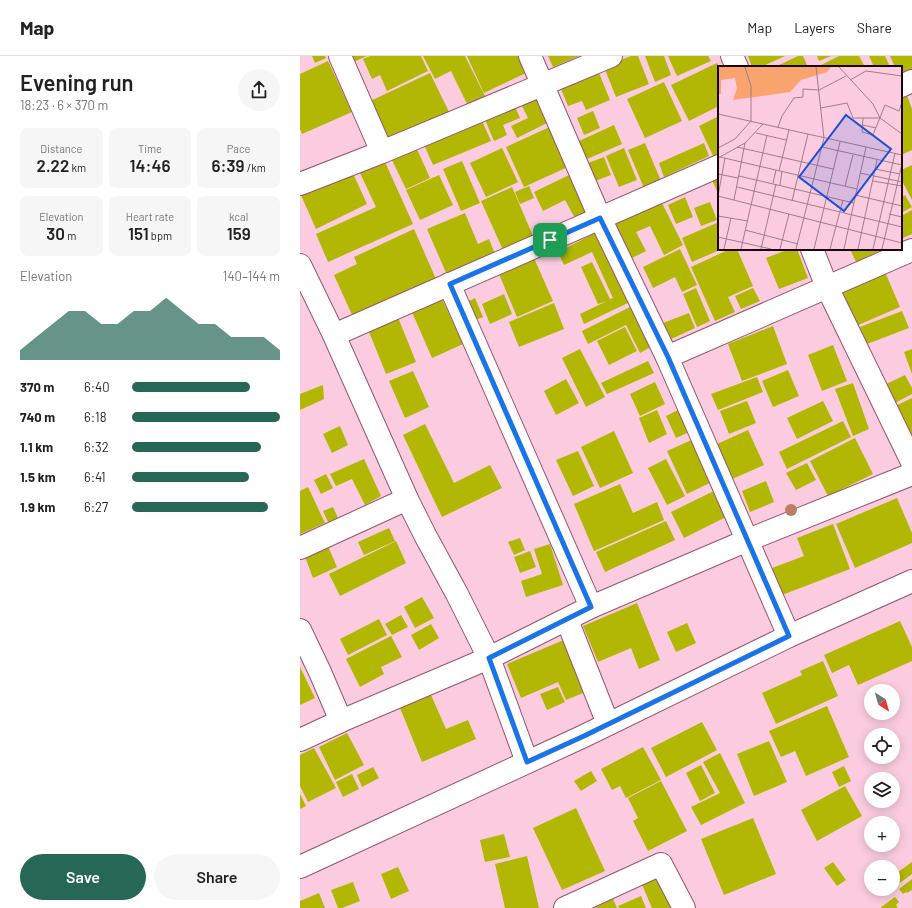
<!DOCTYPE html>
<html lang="en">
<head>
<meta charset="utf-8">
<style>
	:root { --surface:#fff; --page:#f6f6f6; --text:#222; --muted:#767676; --line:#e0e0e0; --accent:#266756 }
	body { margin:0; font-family:Barlow,sans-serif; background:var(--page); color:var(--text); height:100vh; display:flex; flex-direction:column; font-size:15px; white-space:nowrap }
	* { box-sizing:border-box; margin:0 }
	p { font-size:13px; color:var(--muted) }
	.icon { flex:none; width:22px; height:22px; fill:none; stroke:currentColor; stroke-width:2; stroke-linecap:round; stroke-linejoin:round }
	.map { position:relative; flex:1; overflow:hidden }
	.sheet { display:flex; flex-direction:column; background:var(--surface); width:300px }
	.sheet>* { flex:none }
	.needle { width:26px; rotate:143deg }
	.tools { position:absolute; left:564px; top:628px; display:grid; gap:8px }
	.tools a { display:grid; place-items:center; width:36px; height:36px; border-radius:50%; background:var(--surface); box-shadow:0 2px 10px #0003; font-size:20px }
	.pin { position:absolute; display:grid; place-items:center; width:34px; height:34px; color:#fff; margin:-17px; border-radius:8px; box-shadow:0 2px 6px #0006 }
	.round { display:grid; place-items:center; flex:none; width:42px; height:42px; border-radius:21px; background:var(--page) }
	.summary { display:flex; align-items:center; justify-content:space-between; height:68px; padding:0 20px }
	h1 { font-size:22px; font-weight:600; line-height:30px }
	.figures { display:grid; grid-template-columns:repeat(3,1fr); gap:6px; height:68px; padding:4px 20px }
	.figures div { display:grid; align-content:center; border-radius:8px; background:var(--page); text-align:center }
	.figures b { font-size:17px; font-weight:600 }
	.figures small { font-size:11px; font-weight:400 }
	.figures p { font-size:11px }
	.chart { height:112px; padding:8px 20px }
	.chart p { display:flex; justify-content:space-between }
	.chart svg { width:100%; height:72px; margin-top:4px; fill:var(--accent); opacity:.7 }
	.primary-button { display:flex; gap:8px; margin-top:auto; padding:8px 20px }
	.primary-button a { flex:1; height:46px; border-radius:24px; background:var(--accent); color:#fff; font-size:16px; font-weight:600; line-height:46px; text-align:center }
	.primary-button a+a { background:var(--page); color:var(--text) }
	ul { padding:0 20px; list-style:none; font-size:13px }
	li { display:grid; grid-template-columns:64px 48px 1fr; align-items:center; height:30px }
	li i { height:10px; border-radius:5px; background:var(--accent) }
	header { display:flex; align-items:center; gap:24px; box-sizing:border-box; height:56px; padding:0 20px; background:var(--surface); border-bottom:1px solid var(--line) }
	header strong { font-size:19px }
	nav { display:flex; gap:22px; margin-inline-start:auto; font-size:14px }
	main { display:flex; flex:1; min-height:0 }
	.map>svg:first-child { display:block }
	.building { fill:#b1b702 }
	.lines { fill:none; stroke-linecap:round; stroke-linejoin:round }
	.minor-casing { stroke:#965371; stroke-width:24 }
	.minor { stroke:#fff; stroke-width:22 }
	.tree { fill:#bb7e64 }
	.route-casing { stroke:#fff; stroke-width:8 }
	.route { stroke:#1a73e8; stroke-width:5 }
	.inset-road { fill:none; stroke:#a17c8c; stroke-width:1 }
	.view { fill:#1d4ed8; fill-opacity:0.15; stroke:#1d4ed8; stroke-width:2 }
	.inset-edge { fill:none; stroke:#1b040f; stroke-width:2 }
</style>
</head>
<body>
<header>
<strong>Map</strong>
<nav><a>Map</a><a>Layers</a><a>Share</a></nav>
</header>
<main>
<section class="sheet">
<div class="summary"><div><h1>Evening run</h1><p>18:23 · 6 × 370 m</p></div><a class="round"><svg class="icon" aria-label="share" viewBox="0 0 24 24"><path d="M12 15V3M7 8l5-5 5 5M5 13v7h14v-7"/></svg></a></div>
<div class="figures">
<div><p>Distance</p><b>2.22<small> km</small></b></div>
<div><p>Time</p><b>14:46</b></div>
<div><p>Pace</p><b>6:39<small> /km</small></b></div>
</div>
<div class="figures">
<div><p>Elevation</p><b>30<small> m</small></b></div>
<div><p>Heart rate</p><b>151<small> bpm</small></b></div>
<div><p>kcal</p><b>159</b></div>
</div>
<div class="chart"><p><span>Elevation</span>140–144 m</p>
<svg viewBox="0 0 160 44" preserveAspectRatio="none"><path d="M0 44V38L10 30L20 22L30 14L40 14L50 22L60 22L70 14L80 14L90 6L100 14L110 22L120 22L130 30L140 30L150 30L160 38V44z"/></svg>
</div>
<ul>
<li><b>370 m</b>6:40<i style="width:80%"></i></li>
<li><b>740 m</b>6:18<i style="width:100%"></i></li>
<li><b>1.1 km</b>6:32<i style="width:87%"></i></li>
<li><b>1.5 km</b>6:41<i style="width:79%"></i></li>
<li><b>1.9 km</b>6:27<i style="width:92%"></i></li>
</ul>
<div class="primary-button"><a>Save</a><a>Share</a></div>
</section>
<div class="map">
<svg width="612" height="852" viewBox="0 0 612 852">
	<rect width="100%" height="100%" fill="#fbccdf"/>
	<!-- building -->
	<g class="building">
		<polygon points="12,0 25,0 26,2 15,7"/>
		<polygon points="46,0 67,0 49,8"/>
		<polygon points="70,0 121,0 128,15 87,35 80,19 72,23 63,3"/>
		<polygon points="123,0 165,0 185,40 167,48 151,15 135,23"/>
		<polygon points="167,0 221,0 228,16 184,37"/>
		<polygon points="248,0 279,0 253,11"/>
		<polygon points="331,0 338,0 349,28 316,41 304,11"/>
		<polygon points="345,0 364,0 371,19 355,26"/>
		<polygon points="368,0 408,0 411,5 377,20"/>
		<polygon points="448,0 485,0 461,11 452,11"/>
		<polygon points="498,0 503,0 508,11 475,11"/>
		<polygon points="517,0 531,0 519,5"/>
		<polygon points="539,0 559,0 565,11 517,11"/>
		<polygon points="569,0 585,0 590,11 574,11"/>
		<polygon points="590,0 612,0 612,18 601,23 601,11 595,11"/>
		<polygon points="28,5 52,56 2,78 0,73 0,18"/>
		<polygon points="417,7 419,11 419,50 389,65 371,29"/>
		<polygon points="297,12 310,44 286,54 282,45 268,50 259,28"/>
		<polygon points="130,17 149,56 84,86 66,47"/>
		<polygon points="364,26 382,65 345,82 327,43"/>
		<polygon points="606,37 612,53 612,94 601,99 601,39"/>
		<polygon points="235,39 249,66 217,82 211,70 228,62 220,46"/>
		<polygon points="213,46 220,62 203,69 207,79 194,85 183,59"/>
		<polygon points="293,55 300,72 284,79 277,62"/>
		<polygon points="179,58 191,85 133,109 121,82"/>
		<polygon points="419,60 419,102 415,104 399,70"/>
		<polygon points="314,69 322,88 287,103 279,85"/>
		<polygon points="252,70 270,110 224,131 206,91"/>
		<polygon points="345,87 361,125 344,132 328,94"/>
		<polygon points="404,87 409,100 364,121 359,107"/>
		<polygon points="116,91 130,122 106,133 91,102"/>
		<polygon points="202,92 218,126 186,141 170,107"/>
		<polygon points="324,92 337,124 319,131 306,100"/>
		<polygon points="304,101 311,119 295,125 288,107"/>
		<polygon points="162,105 180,147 161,155 143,113"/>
		<polygon points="85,106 113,168 28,206 16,178 76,151 60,117"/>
		<polygon points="612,109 612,144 601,123 601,114"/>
		<polygon points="51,113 67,148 16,173 0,137"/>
		<polygon points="419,115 419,140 410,119"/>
		<polygon points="271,118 290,157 276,164 265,144 243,155 234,136"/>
		<polygon points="139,119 153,149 120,164 106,134"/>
		<polygon points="229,130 234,142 220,148 215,136"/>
		<polygon points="212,131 233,180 203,194 181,145"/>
		<polygon points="605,139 612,151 601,157 601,141"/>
		<polygon points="385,141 393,161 376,168 368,149"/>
		<polygon points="360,143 383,189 364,199 350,170 336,176 346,195 332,202 314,165"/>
		<polygon points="410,146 417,164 401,170 394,152"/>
		<polygon points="612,154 612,178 601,183 601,160"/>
		<polygon points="165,157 178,188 189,183 195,198 147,219 127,173"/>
		<polygon points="419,166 419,193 422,193 392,206 382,182"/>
		<polygon points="114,173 136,223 53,261 34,219 57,208 54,201"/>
		<polygon points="301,174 334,244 284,268 280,258 307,245 298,248 281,211 292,206 310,243 313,242 292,196 264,209 258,196"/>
		<polygon points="380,193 397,229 382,236 375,221 353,232 343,211"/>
		<polygon points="430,193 437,193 453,230 428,241 435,256 415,265 391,211"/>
		<polygon points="489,193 497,193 508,222 479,233 466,202"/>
		<polygon points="550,193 583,193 556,206"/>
		<polygon points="234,202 253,245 217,261 199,218"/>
		<polygon points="585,216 600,251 556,270 540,234"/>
		<polygon points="396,232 410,265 397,271 383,238"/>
		<polygon points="453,232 460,245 441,253 435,240"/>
		<polygon points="204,238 212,258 190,268 182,248"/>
		<polygon points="175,242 183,261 173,265 165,247"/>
		<polygon points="142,243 163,288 132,302 112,256"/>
		<polygon points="254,247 264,273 219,291 209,266"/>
		<polygon points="336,248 356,288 340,297 326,269 288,288 282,275"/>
		<polygon points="602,255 609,272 567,288 560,271"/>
		<polygon points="389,257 395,272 369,284 363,267"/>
		<polygon points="97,259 116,306 86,318 67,271"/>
		<polygon points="473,270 487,308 442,325 428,288"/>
		<polygon points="325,271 337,295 309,309 297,285"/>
		<polygon points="533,289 547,325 522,335 508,299"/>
		<polygon points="280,293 305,341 286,351 262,302"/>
		<polygon points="612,293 612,318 604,296"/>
		<polygon points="348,305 354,317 307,338 301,327"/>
		<polygon points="488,314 499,340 473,351 462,325"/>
		<polygon points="113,315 129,351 105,362 89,325"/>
		<polygon points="605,319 612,332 612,338 591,349 582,330"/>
		<polygon points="457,321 463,336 418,354 411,338"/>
		<polygon points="266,323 279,347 256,359 244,335"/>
		<polygon points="355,326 365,348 340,360 330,338"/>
		<polygon points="553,327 569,373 553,380 535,333"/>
		<polygon points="23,329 24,343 0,354 0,338"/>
		<polygon points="612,342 612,393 591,352"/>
		<polygon points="447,345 456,367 429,378 420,355"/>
		<polygon points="523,345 533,365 497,383 487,362"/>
		<polygon points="386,350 396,373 376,382 366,360"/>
		<polygon points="357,354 367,378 349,387 339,362"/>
		<polygon points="543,365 551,381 487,413 479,396"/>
		<polygon points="125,368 154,427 190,409 202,432 142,461 103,379"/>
		<polygon points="40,370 48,389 32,397 23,378"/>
		<polygon points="448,374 464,409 430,424 415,389"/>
		<polygon points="314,375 333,417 300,432 281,391"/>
		<polygon points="396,382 416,424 387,438 367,395"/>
		<polygon points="555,382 573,418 528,440 510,405"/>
		<polygon points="278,395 294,430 273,440 256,404"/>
		<polygon points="64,403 81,440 65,449 52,423 36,430 30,418"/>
		<polygon points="366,403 385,440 367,449 348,412"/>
		<polygon points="507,407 516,424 496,434 486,417"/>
		<polygon points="26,418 33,432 21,438 14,424"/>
		<polygon points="466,425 474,446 450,456 442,435"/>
		<polygon points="320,428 333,457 357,446 364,464 294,495 274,448"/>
		<polygon points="8,431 25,467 0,478 0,435"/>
		<polygon points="418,433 430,459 384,482 371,456"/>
		<polygon points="597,442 612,477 612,487 555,512 536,468"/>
		<polygon points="33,451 38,462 28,466 23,455"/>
		<polygon points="366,465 375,484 305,516 296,496"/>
		<polygon points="533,468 550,513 482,539 472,512 504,500 497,482"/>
		<polygon points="89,472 95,485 64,499 58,486"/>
		<polygon points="220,482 225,494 214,499 208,486"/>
		<polygon points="96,485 106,507 40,540 29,518"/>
		<polygon points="27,488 37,511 13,522 4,498"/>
		<polygon points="250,488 263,529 226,541 221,525 242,518 234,493"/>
		<polygon points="230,495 236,511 220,517 214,501"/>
		<polygon points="122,541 134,562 115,572 104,551"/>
		<polygon points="337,547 360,604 339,613 331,592 298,606 283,570"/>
		<polygon points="101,559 108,571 92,579 85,568"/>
		<polygon points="79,563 87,579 48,599 40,583"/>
		<polygon points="600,565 612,591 612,605 558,629 549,609 532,617 524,599"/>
		<polygon points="387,567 396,587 376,596 367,576"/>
		<polygon points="131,568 139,582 119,594 111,579"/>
		<polygon points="91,580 102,601 81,611 84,618 60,631 46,603"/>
		<polygon points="266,583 288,635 266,644 258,626 221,642 207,608"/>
		<polygon points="523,605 538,640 476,668 462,637 502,619 500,615"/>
		<polygon points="0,611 15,642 0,649"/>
		<polygon points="258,631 265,646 247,654 240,638"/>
		<polygon points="131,639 146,673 168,664 176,683 122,706 100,652"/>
		<polygon points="527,650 549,701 506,720 495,695 481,701 469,675"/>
		<polygon points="402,666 417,694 366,721 351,692"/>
		<polygon points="47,677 64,709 35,724 19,691"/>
		<polygon points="469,685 487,726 454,740 437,698"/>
		<polygon points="343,691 361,724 326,742 320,730 312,734 301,713"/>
		<polygon points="14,692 36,732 8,746 0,730 0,699"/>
		<polygon points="420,697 445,747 401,769 391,751 420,737 403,706"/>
		<polygon points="401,709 415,737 400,745 386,717"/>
		<polygon points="544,710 551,725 539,731 532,716"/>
		<polygon points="73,711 79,722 62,731 57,719"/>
		<polygon points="291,715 297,725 281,735 274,725"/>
		<polygon points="52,718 59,733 43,741 36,726"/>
		<polygon points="361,725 387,775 348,795 333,765 338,762 328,742"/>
		<polygon points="545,730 562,760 517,785 501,754"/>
		<polygon points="0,738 6,750 0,753"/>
		<polygon points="276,752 305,815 262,834 233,772"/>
		<polygon points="453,762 476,818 424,839 401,783"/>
		<polygon points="204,778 210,801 185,806 180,784"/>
		<polygon points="227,800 239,852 205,852 195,808"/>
		<polygon points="533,806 546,824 537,830 524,812"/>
		<polygon points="612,806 612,818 600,827 594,819"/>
		<polygon points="98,811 109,835 91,843 81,818"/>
		<polygon points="358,816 373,852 352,852 340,824"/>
		<polygon points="612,823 612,834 607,837 606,836 603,838 599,833"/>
		<polygon points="53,826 60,845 42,852 38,852 31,834"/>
		<polygon points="310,836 317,852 276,852"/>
		<polygon points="19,837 25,852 0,852 0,845"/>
		<polygon points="341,840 346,852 319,852 318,850"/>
		<polygon points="595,841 599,846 596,849 598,852 580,852"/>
	</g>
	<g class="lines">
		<!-- minor casing -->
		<g class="minor-casing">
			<g id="minor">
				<polyline points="40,0 82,96"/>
				<polyline points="230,0 300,162 367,301 489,580"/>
				<polyline points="432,0 437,11"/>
				<polyline points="601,30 612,25"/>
				<polyline points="0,128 82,96 311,0"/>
				<polyline points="512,193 527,231 612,406"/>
				<polyline points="0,209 34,279 107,443 125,479 157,538 189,602 227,706"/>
				<polyline points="149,228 291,551"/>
				<polyline points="34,279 419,110"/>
				<polyline points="367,301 612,194"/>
				<polyline points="0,492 107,443"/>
				<polyline points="267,564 308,668"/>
				<polyline points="0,574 20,616 41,665"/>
				<polyline points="0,684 41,665 189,602 291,551 448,484 612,418"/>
				<polyline points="0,811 284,680 489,580 612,525"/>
				<polyline points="265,852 361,808 384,852"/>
			</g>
		</g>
		<!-- minor -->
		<use href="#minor" class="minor"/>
	</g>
	<!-- trees -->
	<circle class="tree" cx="491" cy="454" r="6"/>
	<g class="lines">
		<!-- route casing -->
		<g class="route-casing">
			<polygon id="route" points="300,162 368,301 489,580 284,680 227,706 189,602 291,551 150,228"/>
		</g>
		<!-- route -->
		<use href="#route" class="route"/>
	</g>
	<!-- overview -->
	<g transform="translate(418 10)">
		<rect width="184" height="184" fill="#fbccdf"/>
		<path d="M0,1H113L109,6L83,14L72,26L15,34L19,22L17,12L3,14V28H0Z" fill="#f9a46f"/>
		<path class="inset-road" d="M121,1L155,38L162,52L184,68M132,14L148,5L184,10M103,42L129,37L135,52H162M0,48L184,89M145,52L144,66L155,69L167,39L181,45L184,36M145,59L158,62M60,61L64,50L76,32L85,31V23L101,24L128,10M38,67L68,74M19,81L115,103M104,81L184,99M0,82L17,73L33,55V20L27,1M2,91L139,123M0,92L27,77L45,58M7,92L0,130L184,177M157,103L182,108M61,105L71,64M142,107L184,116M0,108L20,112M21,110L136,137M155,115L184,120M55,117L58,104M62,119L64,105M127,120L135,89M19,121L184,161M137,129L184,140M16,134L27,77M74,135L90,68M171,148L184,151M0,150L30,155M27,164L80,178M0,171L53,183M6,183L13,152M23,183L49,69M43,183L58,118M62,183L71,148M78,183L106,72L98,1M96,183L122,76M112,183L125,134M126,183L148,81M140,183L159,94M155,183L177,87M164,183L184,98"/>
		<path class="view" d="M128,49L173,83L126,145L81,111Z"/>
		<rect width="184" height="184" class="inset-edge"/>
	</g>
</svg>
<div class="tools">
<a><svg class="needle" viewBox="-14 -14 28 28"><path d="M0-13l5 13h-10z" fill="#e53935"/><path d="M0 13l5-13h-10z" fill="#767676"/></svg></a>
<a><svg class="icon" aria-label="locate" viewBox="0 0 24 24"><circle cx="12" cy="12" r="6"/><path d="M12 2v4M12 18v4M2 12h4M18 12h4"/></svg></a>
<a><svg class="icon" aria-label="layers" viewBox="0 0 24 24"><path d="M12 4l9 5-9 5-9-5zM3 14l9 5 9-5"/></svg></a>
<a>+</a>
<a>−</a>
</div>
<div class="pin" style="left:250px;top:184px;background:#1e9e55"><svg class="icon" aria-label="arrive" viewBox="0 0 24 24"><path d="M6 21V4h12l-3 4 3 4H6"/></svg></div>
</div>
</main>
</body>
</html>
